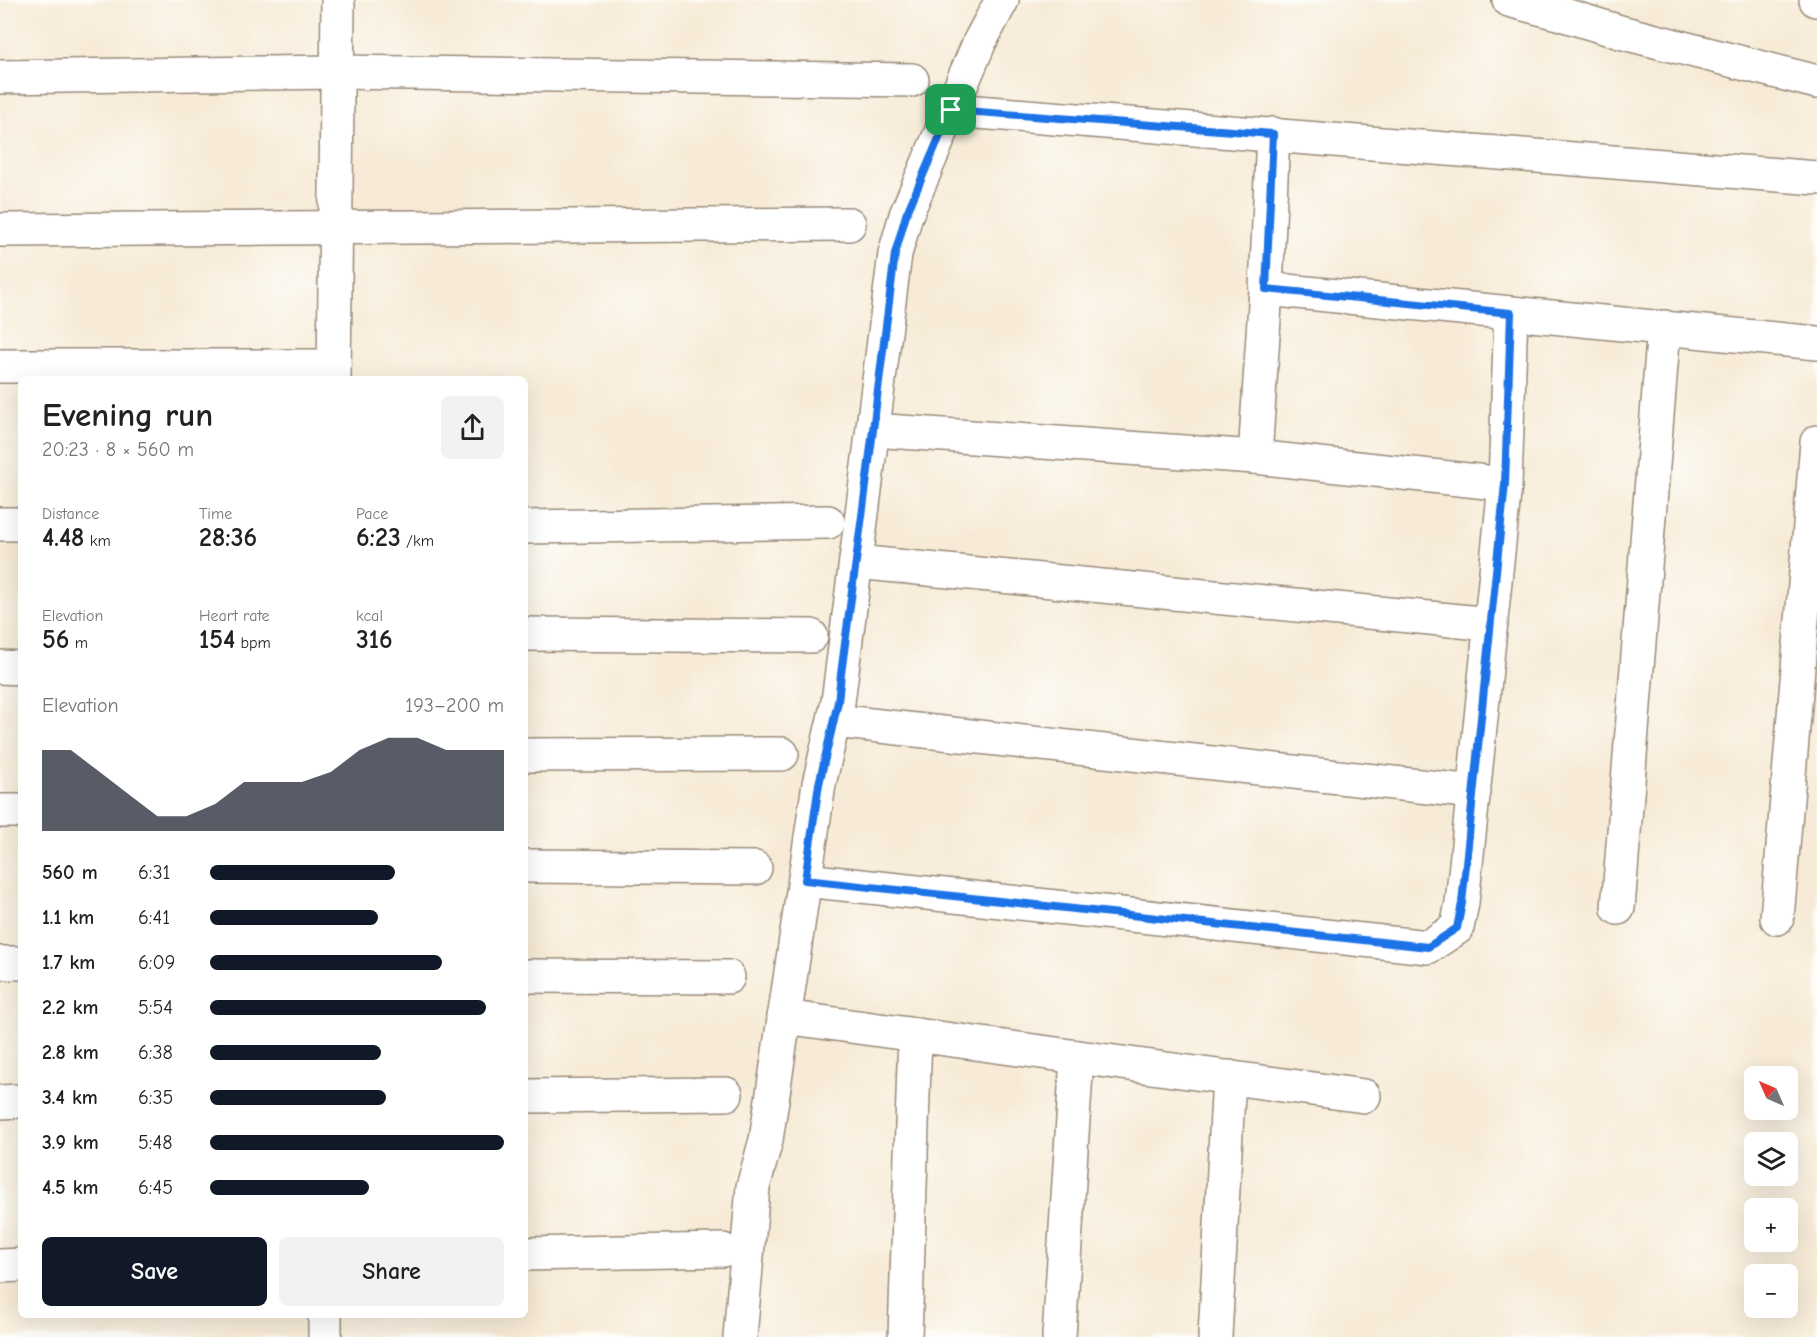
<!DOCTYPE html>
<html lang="en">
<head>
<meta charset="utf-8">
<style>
	:root { --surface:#fff; --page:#f2f2f2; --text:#202124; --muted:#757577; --accent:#111827 }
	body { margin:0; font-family:"Comic Neue",sans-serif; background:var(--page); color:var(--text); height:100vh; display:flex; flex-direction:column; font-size:22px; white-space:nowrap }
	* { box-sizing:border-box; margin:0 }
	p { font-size:20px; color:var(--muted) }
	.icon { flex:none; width:33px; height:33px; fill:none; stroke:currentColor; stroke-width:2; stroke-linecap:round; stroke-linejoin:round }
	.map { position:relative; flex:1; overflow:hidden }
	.drawer { position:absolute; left:18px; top:376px; width:510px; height:942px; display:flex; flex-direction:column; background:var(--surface); border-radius:9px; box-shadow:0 6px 24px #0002 }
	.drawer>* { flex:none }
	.needle { width:39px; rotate:315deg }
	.controls { position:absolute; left:1744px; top:1066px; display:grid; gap:12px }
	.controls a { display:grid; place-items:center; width:54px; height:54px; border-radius:9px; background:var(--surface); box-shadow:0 6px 24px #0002; font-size:30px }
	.pin { position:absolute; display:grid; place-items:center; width:51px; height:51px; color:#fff; margin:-26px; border-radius:12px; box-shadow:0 3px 9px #0006 }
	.round { display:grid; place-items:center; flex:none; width:63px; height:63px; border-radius:9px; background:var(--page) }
	.summary { display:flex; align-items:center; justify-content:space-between; height:102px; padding:0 24px }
	h1 { font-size:33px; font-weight:700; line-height:45px }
	.figures { display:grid; grid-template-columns:repeat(3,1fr); gap:9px; height:102px; padding:6px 24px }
	.figures div { display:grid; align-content:center }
	.figures b { font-size:26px; font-weight:700 }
	.figures small { font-size:16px; font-weight:400 }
	.figures p { font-size:16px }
	.chart { height:168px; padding:12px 24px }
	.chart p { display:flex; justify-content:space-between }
	.chart svg { width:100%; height:108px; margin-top:6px; fill:var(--accent); opacity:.7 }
	.button { display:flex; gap:12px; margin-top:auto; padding:12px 24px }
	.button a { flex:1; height:69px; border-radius:9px; background:var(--accent); color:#fff; font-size:24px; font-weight:700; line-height:69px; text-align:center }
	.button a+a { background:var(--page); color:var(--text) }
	ul { padding:0 24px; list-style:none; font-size:20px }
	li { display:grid; grid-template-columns:96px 72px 1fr; align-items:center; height:45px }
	li i { height:15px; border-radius:8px; background:var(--accent) }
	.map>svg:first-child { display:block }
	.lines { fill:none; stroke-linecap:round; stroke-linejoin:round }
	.minor-casing { stroke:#998a7a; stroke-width:36 }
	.minor { stroke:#fff; stroke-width:33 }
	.route-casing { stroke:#fff; stroke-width:12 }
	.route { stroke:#1a73e8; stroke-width:8 }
</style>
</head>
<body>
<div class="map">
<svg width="1817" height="1337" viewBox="0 0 1817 1337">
	<rect width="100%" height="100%" fill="#fdfcf7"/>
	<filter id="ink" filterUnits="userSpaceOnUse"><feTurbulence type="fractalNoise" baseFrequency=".0167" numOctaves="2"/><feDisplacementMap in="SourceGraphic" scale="12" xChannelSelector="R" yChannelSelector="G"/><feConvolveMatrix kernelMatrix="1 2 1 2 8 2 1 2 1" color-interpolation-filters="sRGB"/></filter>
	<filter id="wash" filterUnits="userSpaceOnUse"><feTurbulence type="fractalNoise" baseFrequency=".008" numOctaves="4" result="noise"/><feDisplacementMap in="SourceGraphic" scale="24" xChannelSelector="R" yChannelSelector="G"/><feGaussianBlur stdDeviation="1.35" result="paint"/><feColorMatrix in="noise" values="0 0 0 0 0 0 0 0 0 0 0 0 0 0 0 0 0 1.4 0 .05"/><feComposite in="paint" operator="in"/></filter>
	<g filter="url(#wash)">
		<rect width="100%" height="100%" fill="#f7ebd7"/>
	</g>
	<g filter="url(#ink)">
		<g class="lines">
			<!-- minor casing -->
			<g class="minor-casing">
				<g id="minor">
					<polyline points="1509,0 1558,13 1620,32 1817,82"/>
					<polyline points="1816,0 1817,0"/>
					<polyline points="0,77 337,72 912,80"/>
					<polyline points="951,110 1817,178"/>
					<polyline points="0,230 849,224"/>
					<polyline points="1266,289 1817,343"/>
					<polyline points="0,366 334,366"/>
					<polyline points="334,380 338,0"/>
					<polyline points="873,430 1255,457 1505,484"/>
					<polyline points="1255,457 1266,289 1273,134"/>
					<polyline points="0,524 21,524"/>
					<polyline points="525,527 828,522"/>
					<polyline points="856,562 1491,624"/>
					<polyline points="525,634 811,636"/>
					<polyline points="0,667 21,668"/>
					<polyline points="835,721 1474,792"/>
					<polyline points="525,755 782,754"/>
					<polyline points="0,811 21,811"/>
					<polyline points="525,866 755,868"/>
					<polyline points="805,880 1428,947 1457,928 1462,903 1505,484 1511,313"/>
					<polyline points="1618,908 1664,327"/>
					<polyline points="1777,918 1817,442"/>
					<polyline points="0,963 21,963"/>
					<polyline points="525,976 728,977"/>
					<polyline points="784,1017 1364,1096"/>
					<polyline points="525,1096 726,1094"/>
					<polyline points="0,1102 21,1101"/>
					<polyline points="525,1254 723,1250"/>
					<polyline points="0,1266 21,1265"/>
					<polyline points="325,1337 325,1316"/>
					<polyline points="740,1337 753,1187 766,1140 819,784 838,702 895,254 906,215 980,41 1002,0"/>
					<polyline points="905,1337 915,1035"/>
					<polyline points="1059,1337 1077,1057"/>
					<polyline points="1215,1337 1229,1077"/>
				</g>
			</g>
			<!-- minor -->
			<use href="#minor" class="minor"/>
		</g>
	</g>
	<g class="lines" filter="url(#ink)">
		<!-- route casing -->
		<g class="route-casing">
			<polygon id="route" points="951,110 1273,134 1266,289 1511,313 1505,484 1462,903 1457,928 1428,947 805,880 819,784 838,702 841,674 867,478 895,254 906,215"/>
		</g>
		<!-- route -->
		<use href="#route" class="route"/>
	</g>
</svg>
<div class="controls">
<a><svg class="needle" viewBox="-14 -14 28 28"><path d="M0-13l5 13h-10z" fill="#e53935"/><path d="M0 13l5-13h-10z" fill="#757577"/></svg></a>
<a><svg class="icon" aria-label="layers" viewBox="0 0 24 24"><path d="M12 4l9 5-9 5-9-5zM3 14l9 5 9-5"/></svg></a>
<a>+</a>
<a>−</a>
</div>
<div class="pin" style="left:951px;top:110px;background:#1e9e55"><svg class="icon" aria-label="arrive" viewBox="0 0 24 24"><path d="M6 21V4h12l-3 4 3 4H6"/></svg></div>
<section class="drawer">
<div class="summary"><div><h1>Evening run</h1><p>20:23 · 8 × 560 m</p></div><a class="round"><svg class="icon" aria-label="share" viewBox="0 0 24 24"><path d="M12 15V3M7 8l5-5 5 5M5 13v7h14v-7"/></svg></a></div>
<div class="figures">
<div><p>Distance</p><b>4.48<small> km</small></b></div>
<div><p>Time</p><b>28:36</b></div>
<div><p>Pace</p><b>6:23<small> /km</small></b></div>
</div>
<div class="figures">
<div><p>Elevation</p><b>56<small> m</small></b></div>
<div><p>Heart rate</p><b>154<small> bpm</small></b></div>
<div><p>kcal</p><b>316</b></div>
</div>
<div class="chart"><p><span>Elevation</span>193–200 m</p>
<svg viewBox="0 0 160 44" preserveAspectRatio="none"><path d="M0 44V11L10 11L20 20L30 29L40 38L50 38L60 33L70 24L80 24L90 24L100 20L110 11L120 6L130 6L140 11L150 11L160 11V44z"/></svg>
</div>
<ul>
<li><b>560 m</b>6:31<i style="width:63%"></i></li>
<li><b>1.1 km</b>6:41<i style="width:57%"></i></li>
<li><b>1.7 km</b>6:09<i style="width:79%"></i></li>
<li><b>2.2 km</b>5:54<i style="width:94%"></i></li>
<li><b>2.8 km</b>6:38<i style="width:58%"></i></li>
<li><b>3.4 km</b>6:35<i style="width:60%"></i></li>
<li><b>3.9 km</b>5:48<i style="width:100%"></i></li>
<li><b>4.5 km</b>6:45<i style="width:54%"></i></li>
</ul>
<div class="button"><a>Save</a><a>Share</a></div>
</section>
</div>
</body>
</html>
